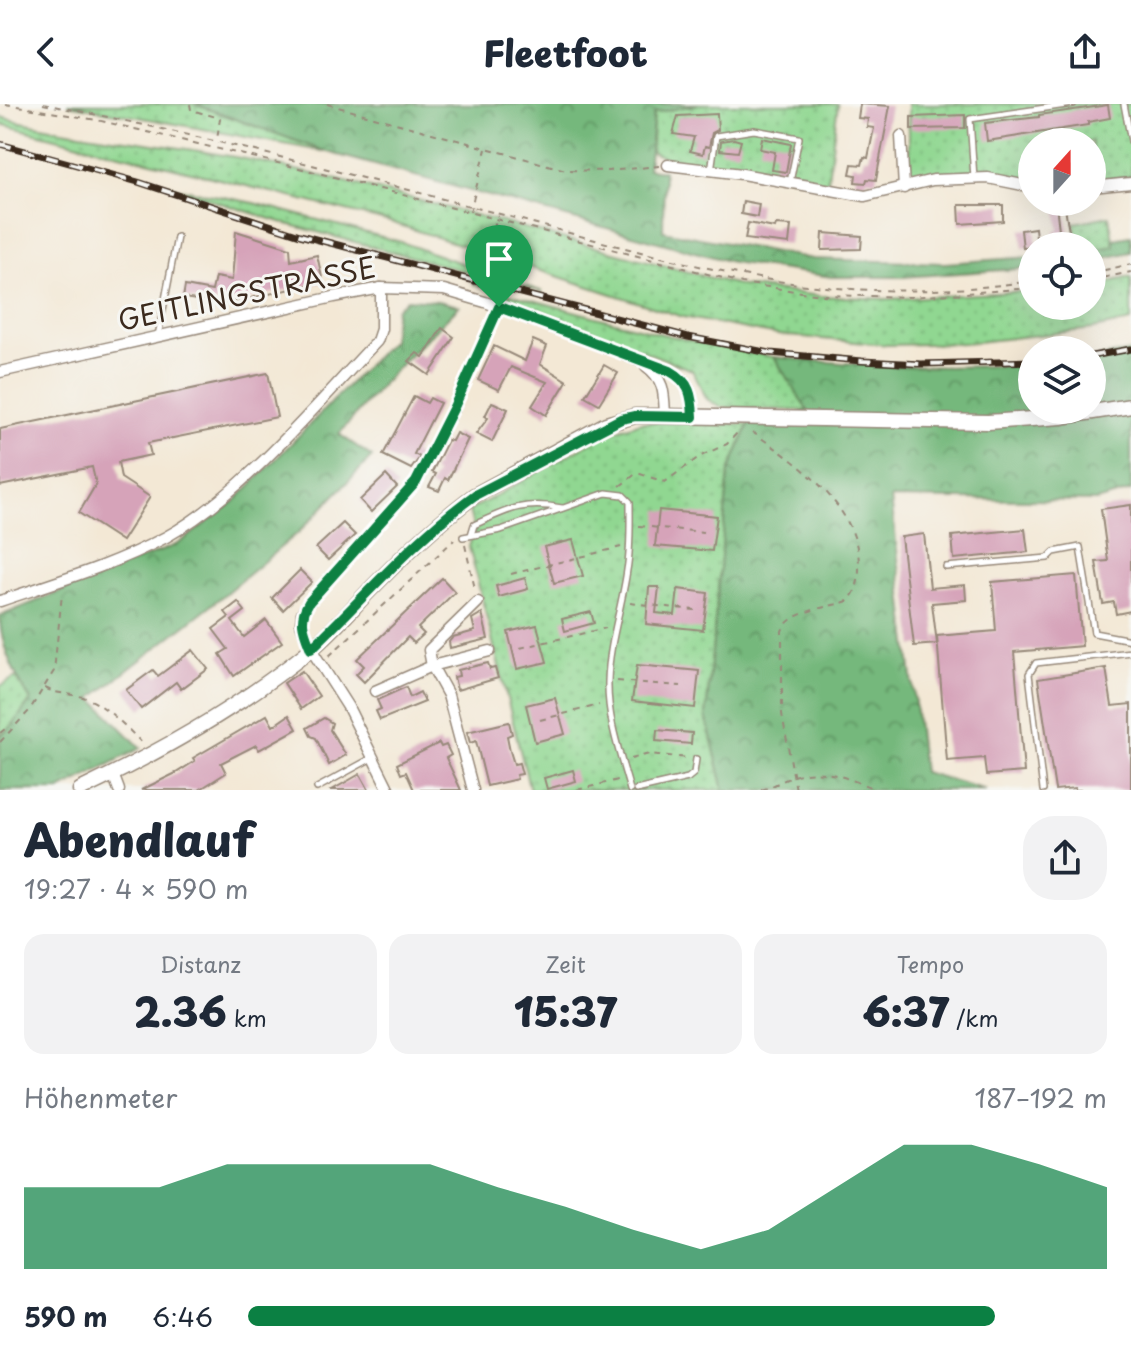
<!DOCTYPE html>
<html lang="de">
<head>
<meta charset="utf-8">
<style>
	:root { --surface:#fff; --page:#f2f2f3; --text:#1f2937; --muted:#747a83; --accent:#0b8043 }
	body { margin:0; font-family:"Playpen Sans",sans-serif; background:var(--page); color:var(--text); height:100vh; display:flex; flex-direction:column; font-size:30px; white-space:nowrap }
	* { box-sizing:border-box; margin:0 }
	p { font-size:26px; color:var(--muted) }
	.icon { flex:none; width:44px; height:44px; fill:none; stroke:currentColor; stroke-width:2; stroke-linecap:round; stroke-linejoin:round }
	.map { position:relative; height:686px; overflow:hidden }
	.sheet { display:flex; flex-direction:column; background:var(--surface); flex:1 }
	.sheet>* { flex:none }
	.needle { width:52px; rotate:21deg }
	.buttons { position:absolute; left:1018px; top:24px; display:grid; gap:16px }
	.buttons a { display:grid; place-items:center; width:88px; height:88px; border-radius:50%; background:var(--surface); box-shadow:0 8px 32px #0002; font-size:40px }
	.pin { position:absolute; display:grid; place-items:center; width:68px; height:68px; color:#fff; margin:-82px -34px; border-radius:50% 50% 50% 0; rotate:-45deg; box-shadow:0 0 8px #0007 }
	.pin .icon { rotate:45deg }
	.round { display:grid; place-items:center; flex:none; width:84px; height:84px; border-radius:32px; background:var(--page) }
	.head { display:flex; align-items:center; justify-content:space-between; height:136px; padding:0 24px }
	h1 { font-size:44px; font-weight:800; line-height:60px }
	.stats { display:grid; grid-template-columns:repeat(3,1fr); gap:12px; height:136px; padding:8px 24px }
	.stats div { display:grid; align-content:center; border-radius:20px; background:var(--page); text-align:center }
	.stats b { font-size:40px; font-weight:800 }
	.stats small { font-size:22px; font-weight:400 }
	.stats p { font-size:22px }
	.chart { height:224px; padding:16px 24px }
	.chart p { display:flex; justify-content:space-between }
	.chart svg { width:100%; height:144px; margin-top:8px; fill:var(--accent); opacity:.7 }
	ul { padding:0 24px; list-style:none; font-size:26px }
	li { display:grid; grid-template-columns:128px 96px 1fr; align-items:center; height:60px }
	li i { height:20px; border-radius:10px; background:var(--accent) }
	header { display:flex; justify-content:space-between; align-items:center; height:104px; padding:0 24px; background:var(--surface); font-size:36px; font-weight:800 }
	.map>svg:first-child { display:block }
	.grass { fill:url(#grass-dots); stroke:#668058; stroke-width:2 }
	.forest { fill:url(#forest-crowns); stroke:#58714c; stroke-width:2 }
	.building { fill:#d6a3b9 }
	.lines { fill:none; stroke-linecap:round; stroke-linejoin:round }
	.lane-casing { stroke:#97897a; stroke-width:8 }
	.street-casing { stroke:#97897a; stroke-width:13 }
	.secondary-casing { stroke:#97897a; stroke-width:17 }
	.path { stroke:#97897a; stroke-width:2; stroke-dasharray:6 6; stroke-linecap:butt }
	.lane { stroke:#fff; stroke-width:5 }
	.street { stroke:#fff; stroke-width:10 }
	.secondary { stroke:#fff; stroke-width:14 }
	.rail-casing { stroke:#3b2a1e; stroke-width:7 }
	.rail { stroke:#f6f6f2; stroke-width:4; stroke-dasharray:12; stroke-linecap:butt }
	.route-casing { stroke:#fff; stroke-width:16 }
	.route { stroke:#0b8043; stroke-width:10 }
	.labels { text-anchor:middle; stroke-width:6; stroke-linejoin:round; paint-order:stroke }
	.street-label { font-size:28px; fill:#3b2a1e; stroke:#f6f6f2 }
</style>
</head>
<body>
<header><svg class="icon" aria-label="back" viewBox="0 0 24 24"><path d="M15 5l-7 7 7 7"/></svg>Fleetfoot<svg class="icon" aria-label="share" viewBox="0 0 24 24"><path d="M12 15V3M7 8l5-5 5 5M5 13v7h14v-7"/></svg></header>
<div class="map">
<svg width="1131" height="686" viewBox="0 0 1131 686">
	<defs>
		<pattern id="grass-dots" width="8" height="8" patternUnits="userSpaceOnUse" patternTransform="scale(2)"><rect width="8" height="8" fill="#90d791"/><path d="M2 2h.1M6 6h.1" fill="none" stroke="#7db97d" stroke-width="1.8" stroke-linecap="round"/></pattern>
		<pattern id="forest-crowns" width="20" height="18" patternUnits="userSpaceOnUse" patternTransform="scale(2)"><rect width="20" height="18" fill="#74b87b"/><path d="M2 6a3 3 0 1 1 6 0M12 15a3 3 0 1 1 6 0" fill="none" stroke="#609664"/></pattern>
	</defs>
	<rect width="100%" height="100%" fill="#f6f6f2"/>
	<filter id="ink" filterUnits="userSpaceOnUse"><feTurbulence type="fractalNoise" baseFrequency=".0125" numOctaves="2"/><feDisplacementMap in="SourceGraphic" scale="16" xChannelSelector="R" yChannelSelector="G"/><feConvolveMatrix kernelMatrix="1 2 1 2 8 2 1 2 1" color-interpolation-filters="sRGB"/></filter>
	<filter id="wash" filterUnits="userSpaceOnUse"><feTurbulence type="fractalNoise" baseFrequency=".006" numOctaves="4" result="noise"/><feDisplacementMap in="SourceGraphic" scale="32" xChannelSelector="R" yChannelSelector="G"/><feGaussianBlur stdDeviation="1.8" result="paint"/><feColorMatrix in="noise" values="0 0 0 0 0 0 0 0 0 0 0 0 0 0 0 0 0 1.4 0 .05"/><feComposite in="paint" operator="in"/></filter>
	<g filter="url(#wash)">
		<rect width="100%" height="100%" fill="#f3e8d5"/>
		<!-- grass -->
		<g class="grass">
			<polygon points="68,0 194,0 327,48"/>
			<path d="M698,0H838L827,81C798,75 768,67 739,64C707,61 681,61 651,48L654,9Z"/>
			<polygon points="908,0 1131,0 1131,72 1092,77 1092,38 1032,38 1032,76 974,66 910,76"/>
			<path d="M0,13C89,35 181,40 270,60C428,96 585,141 742,182L820,192L887,195L1032,187V202H1092V182L1131,173V217L1093,225L968,239L888,241L778,231L683,213L390,118L0,20Z"/>
			<polygon points="167,82 254,99 401,138 543,188 287,120"/>
			<polygon points="1109,112 1114,142 1092,146 1092,142 1078,142 1074,119"/>
			<path d="M473,180C573,206 671,236 774,253L808,307L720,303L707,295L692,266Z"/>
			<polygon points="641,318 749,320 729,368 706,612 724,686 530,686 469,443 474,425 469,407 606,330"/>
			<polygon points="16,573 31,596 11,623 0,632 0,582"/>
		</g>
		<!-- forest -->
		<g class="forest">
			<polygon points="194,0 698,0 654,9 648,65 664,67 663,127 813,155 945,159 1032,153 1032,164 901,173 832,173 732,158 327,48"/>
			<polygon points="1131,132 1131,148 1092,157 1092,146 1114,142 1113,135"/>
			<path d="M407,195L438,197L459,202L391,270L339,330L372,353L299,428L220,494L92,594L141,644L60,686H0V632L11,623L31,596C15,572 0,542 0,512L178,440L234,398L392,236L396,205Z"/>
			<path d="M1131,247V387L1096,397L891,394L923,668L986,686H724L706,612L729,368L749,320H775L808,307L774,253C860,262 945,266 1032,260V306H1092V255Z"/>
		</g>
		<g id="blocks">
			<!-- building -->
			<g class="building">
				<polygon points="860,0 890,2 876,76 867,75 866,79 855,78 856,71 850,70 852,60 862,61 864,53 868,54 874,24 867,23 868,15 858,14"/>
				<polygon points="1108,1 1110,14 1088,18 1088,21 987,37 985,19 1039,13 1039,11"/>
				<polygon points="717,10 718,26 712,29 709,43 705,42 703,50 690,47 694,33 673,30 678,12"/>
				<polygon points="965,11 965,24 911,25 911,13"/>
				<polygon points="762,34 791,40 786,68 772,66 775,48 760,45"/>
				<polygon points="734,35 741,37 738,48 720,46 721,37"/>
				<polygon points="743,97 759,100 757,113 741,110"/>
				<polygon points="1064,98 1071,139 1057,141 1055,127 1059,126 1056,100"/>
				<polygon points="959,101 1003,101 1003,117 960,120"/>
				<polygon points="748,119 775,124 776,121 791,122 789,140 745,135"/>
				<polygon points="1035,124 1037,142 1023,144 1021,126"/>
				<polygon points="236,127 290,144 291,157 317,151 323,178 223,200 183,194 185,182 212,187 215,173 232,176"/>
				<polygon points="823,129 862,132 861,145 822,146"/>
				<polygon points="442,224 454,233 429,271 409,257 417,249 423,253"/>
				<polygon points="533,236 547,242 540,260 567,277 546,311 532,302 547,278 511,263 499,286 478,276 494,242 525,257"/>
				<polygon points="604,261 618,269 599,300 585,292"/>
				<polygon points="268,269 277,313 148,339 151,351 118,358 121,374 150,393 122,437 79,409 96,380 92,363 0,382 0,325"/>
				<polygon points="414,292 427,299 430,294 440,299 414,350 420,353 411,365 383,351"/>
				<polygon points="492,298 508,305 492,338 476,330 488,314 485,312"/>
				<polygon points="456,329 468,335 448,376 445,374 439,387 429,383 436,370 432,368 448,336 452,337"/>
				<polygon points="386,371 397,383 371,408 360,396"/>
				<polygon points="1131,401 1131,507 1116,510 1114,498 1103,500 1096,458 1108,457 1101,405"/>
				<polygon points="659,406 717,412 712,447 655,442"/>
				<polygon points="343,419 355,431 328,456 316,444"/>
				<polygon points="1025,425 1028,448 954,455 952,432"/>
				<polygon points="924,430 930,484 965,481 966,496 932,499 937,540 914,542 901,433"/>
				<polygon points="573,436 583,472 554,479 544,443"/>
				<polygon points="300,466 312,478 283,506 272,494"/>
				<polygon points="1076,471 1082,542 1014,548 1024,668 986,671 984,654 947,657 937,532 996,527 992,478"/>
				<polygon points="442,474 455,488 418,524 424,530 414,539 408,533 364,578 356,570 364,562 357,555"/>
				<polygon points="525,474 528,485 499,493 496,482"/>
				<polygon points="649,483 659,483 656,509 675,511 678,485 708,489 703,526 646,520"/>
				<polygon points="238,498 245,507 232,517 244,533 266,516 282,538 234,572 220,550 228,545 213,525 229,513 225,508"/>
				<polygon points="591,508 594,519 565,527 562,515"/>
				<polygon points="482,509 488,535 450,544 449,538 453,533 475,527 472,515"/>
				<polygon points="537,521 547,558 517,565 508,528"/>
				<polygon points="193,546 208,565 181,585 176,578 141,605 126,586 153,566 158,572"/>
				<polygon points="488,559 490,565 495,564 498,574 457,586 454,573 459,572 458,566"/>
				<polygon points="637,561 699,567 695,604 632,597"/>
				<polygon points="1106,564 1112,602 1131,600 1131,686 1075,686 1075,684 1055,686 1038,575"/>
				<polygon points="302,567 319,592 301,605 284,579"/>
				<polygon points="406,583 410,593 420,588 425,598 380,616 376,607 381,605 377,596"/>
				<polygon points="555,594 565,630 535,638 526,601"/>
				<polygon points="267,611 273,622 289,611 297,625 259,646 256,641 221,659 226,669 199,686 141,686 176,669 195,657 193,654"/>
				<polygon points="324,614 332,619 330,626 346,651 329,661 316,634 311,632 307,624"/>
				<polygon points="509,618 512,630 507,632 510,647 514,660 519,659 522,670 516,671 517,675 487,682 476,637 470,639 467,628"/>
				<polygon points="657,626 692,629 691,640 656,637"/>
				<polygon points="439,639 441,643 446,641 451,651 446,654 461,686 414,686 406,668 401,670 397,660"/>
				<polygon points="573,666 576,677 547,685 544,674"/>
				<polygon points="360,670 369,686 332,686"/>
			</g>
		</g>
	</g>
	<g filter="url(#ink)">
		<use href="#blocks" fill-opacity="0" stroke="#97897a" stroke-width="2"/>
		<g class="lines">
			<!-- lane casing -->
			<g class="lane-casing">
				<g id="lane">
					<polyline points="1124,0 1131,37"/>
					<polyline points="711,67 716,32 754,26 799,34 790,78"/>
					<polyline points="974,74 970,15 1073,0"/>
					<polyline points="158,232 177,133"/>
					<path d="M471,431L474,421C509,405 523,397 562,404"/>
					<path d="M463,433L501,426L606,389L623,391L630,398C630,421 631,444 627,466C622,503 609,539 608,577C607,614 620,650 630,686"/>
					<polyline points="946,463 1048,454 1054,448 1080,443 1094,529 1131,536"/>
					<polyline points="317,684 372,654"/>
					<polyline points="636,686 688,674 694,669 696,655"/>
					<polyline points="1043,686 1029,570 1036,559 1131,548"/>
				</g>
			</g>
			<!-- street casing -->
			<g class="street-casing">
				<g id="street">
					<polyline points="901,32 904,84"/>
					<polyline points="668,61 742,70 865,92 933,76 988,74 1032,83"/>
					<polyline points="1092,83 1131,79"/>
					<path d="M646,262C665,276 664,290 665,312"/>
					<path d="M0,268L334,193L381,184L444,186L485,198L670,267C690,278 692,291 693,313"/>
					<path d="M0,497C56,478 114,461 166,433C242,391 316,301 377,237L381,225V184"/>
					<polyline points="375,587 432,562 490,547"/>
					<polyline points="113,670 119,686"/>
					<polyline points="389,686 348,603 311,545 301,520 302,509 309,498 416,378 455,301"/>
					<polyline points="473,686 448,591 432,562 429,546 478,498"/>
				</g>
			</g>
			<!-- secondary casing -->
			<g class="secondary-casing">
				<path id="secondary" d="M80,686C160,648 240,603 310,546C330,530 348,509 366,490C400,455 435,420 475,391L606,320L635,312H665L988,318L1061,313L1131,302"/>
			</g>
			<!-- path -->
			<g class="path">
				<polyline points="5,0 97,16 303,65 742,179 821,191 912,193 1032,184"/>
				<path d="M43,0C188,28 330,65 473,103C562,126 652,154 743,171C838,190 936,191 1032,177"/>
				<polyline points="190,0 191,6 220,14 217,36"/>
				<polyline points="327,0 566,66 608,67 659,62"/>
				<polyline points="470,108 486,45"/>
				<polyline points="1092,169 1131,160"/>
				<polyline points="1092,176 1131,168"/>
				<polyline points="474,181 498,111"/>
				<polyline points="459,289 494,215"/>
				<path d="M752,328C796,357 860,403 859,463C859,476 857,488 848,497C828,504 790,506 782,527V610L796,686"/>
				<polyline points="620,382 637,369 665,378 699,353 727,340 738,328"/>
				<polyline points="639,422 703,428"/>
				<polyline points="465,441 475,485"/>
				<polyline points="511,470 621,443"/>
				<polyline points="630,499 695,506"/>
				<polyline points="520,544 606,524"/>
				<polyline points="329,552 454,436"/>
				<polyline points="617,577 681,582"/>
				<path d="M45,584C58,591 70,589 83,593C105,600 125,622 141,638"/>
				<polyline points="540,616 599,601"/>
				<polyline points="0,629 5,625"/>
				<polyline points="0,638 29,607 54,567 62,490"/>
				<polyline points="631,655 649,650 688,654"/>
				<polyline points="577,686 618,676"/>
				<path d="M761,686C772,683 781,677 791,673C820,661 850,675 877,686"/>
			</g>
			<!-- lane -->
			<use href="#lane" class="lane"/>
			<!-- street -->
			<use href="#street" class="street"/>
			<!-- secondary -->
			<use href="#secondary" class="secondary"/>
			<!-- rail casing -->
			<g class="rail-casing">
				<g id="rail">
					<polyline points="0,40 138,78 300,131 688,233 770,249 862,257 921,260 1032,257"/>
					<polyline points="1092,252 1131,245"/>
				</g>
			</g>
			<!-- rail -->
			<use href="#rail" class="rail"/>
		</g>
	</g>
	<g class="lines" filter="url(#ink)">
		<!-- route casing -->
		<g class="route-casing">
			<path id="route" d="M499,203L670,267C690,278 692,291 693,313L635,312L621,315L475,391C414,435 365,493 311,545C304,527 298,516 309,498L416,378L455,301Z"/>
		</g>
		<!-- route -->
		<use href="#route" class="route"/>
	</g>
	<g class="labels">
		<!-- street labels -->
		<g class="street-label">
			<text transform="translate(247 190) rotate(-12)" y="10">GEITLINGSTRASSE</text>
		</g>
	</g>
</svg>
<div class="buttons">
<a><svg class="needle" viewBox="-14 -14 28 28"><path d="M0-13l5 13h-10z" fill="#e53935"/><path d="M0 13l5-13h-10z" fill="#747a83"/></svg></a>
<a><svg class="icon" aria-label="locate" viewBox="0 0 24 24"><circle cx="12" cy="12" r="6"/><path d="M12 2v4M12 18v4M2 12h4M18 12h4"/></svg></a>
<a><svg class="icon" aria-label="layers" viewBox="0 0 24 24"><path d="M12 4l9 5-9 5-9-5zM3 14l9 5 9-5"/></svg></a>
</div>
<div class="pin" style="left:499px;top:203px;background:#1e9e55"><svg class="icon" aria-label="arrive" viewBox="0 0 24 24"><path d="M6 21V4h12l-3 4 3 4H6"/></svg></div>
</div>
<section class="sheet">
<div class="head"><div><h1>Abendlauf</h1><p>19:27 · 4 × 590 m</p></div><a class="round"><svg class="icon" aria-label="share" viewBox="0 0 24 24"><path d="M12 15V3M7 8l5-5 5 5M5 13v7h14v-7"/></svg></a></div>
<div class="stats">
<div><p>Distanz</p><b>2.36<small> km</small></b></div>
<div><p>Zeit</p><b>15:37</b></div>
<div><p>Tempo</p><b>6:37<small> /km</small></b></div>
</div>
<div class="chart"><p><span>Höhenmeter</span>187–192 m</p>
<svg viewBox="0 0 160 44" preserveAspectRatio="none"><path d="M0 44V19L10 19L20 19L30 12L40 12L50 12L60 12L70 19L80 25L90 32L100 38L110 32L120 19L130 6L140 6L150 12L160 19V44z"/></svg>
</div>
<ul>
<li><b>590 m</b>6:46<i style="width:87%"></i></li>
</ul>
</section>
</body>
</html>
